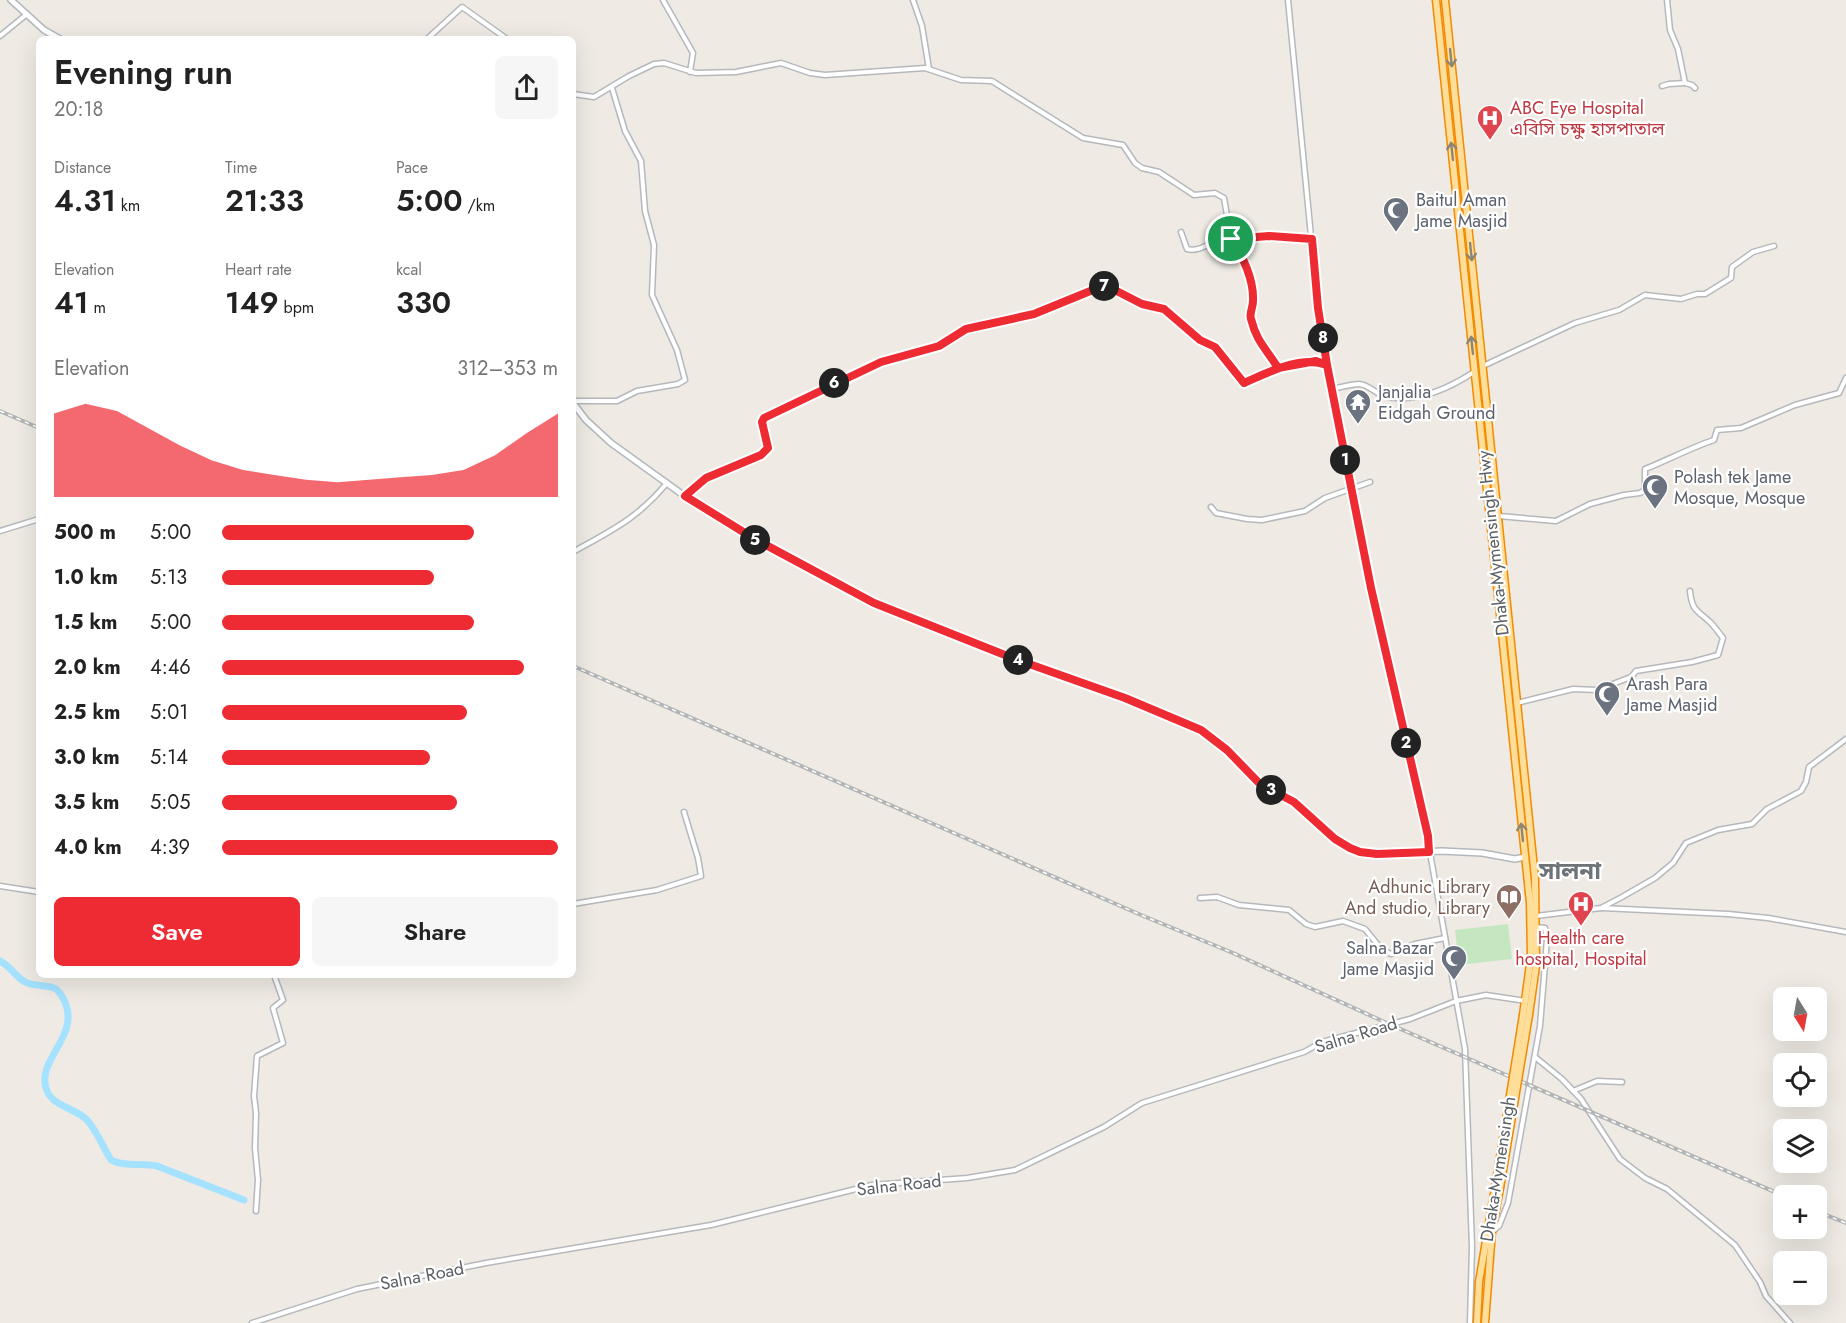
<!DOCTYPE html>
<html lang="en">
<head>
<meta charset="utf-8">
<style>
	:root { --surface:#fff; --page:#f6f6f6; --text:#222; --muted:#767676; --accent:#ee2b33 }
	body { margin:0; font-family:Jost,"Noto Sans Bengali",sans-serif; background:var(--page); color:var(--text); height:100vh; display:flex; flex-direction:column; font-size:22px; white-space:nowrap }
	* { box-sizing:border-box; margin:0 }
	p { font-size:20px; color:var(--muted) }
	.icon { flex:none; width:33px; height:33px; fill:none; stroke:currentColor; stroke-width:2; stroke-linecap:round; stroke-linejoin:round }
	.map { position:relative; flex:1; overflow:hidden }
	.details { position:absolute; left:36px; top:36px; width:540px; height:942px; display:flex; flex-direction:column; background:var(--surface); border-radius:9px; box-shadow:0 6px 24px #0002 }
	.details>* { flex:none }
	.needle { width:39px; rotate:169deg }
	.buttons { position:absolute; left:1773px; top:987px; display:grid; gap:12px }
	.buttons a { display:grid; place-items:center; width:54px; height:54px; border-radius:9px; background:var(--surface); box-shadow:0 6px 24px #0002; font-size:30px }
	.pin { position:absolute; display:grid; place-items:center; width:51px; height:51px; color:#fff; margin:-26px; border:3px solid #fff; border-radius:50%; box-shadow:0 2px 6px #0007 }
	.km { position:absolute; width:30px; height:30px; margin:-15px; border-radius:50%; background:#222; color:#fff; font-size:16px; line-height:30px; text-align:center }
	.round { display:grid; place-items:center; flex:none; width:63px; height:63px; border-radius:9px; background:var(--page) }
	.summary { display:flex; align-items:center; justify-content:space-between; height:102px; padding:0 18px }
	h1 { font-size:33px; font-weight:600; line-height:45px }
	.figures { display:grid; grid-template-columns:repeat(3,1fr); gap:9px; height:102px; padding:6px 18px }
	.figures div { display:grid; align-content:center }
	.figures b { font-size:30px; font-weight:600 }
	.figures small { font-size:16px; font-weight:400 }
	.figures p { font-size:16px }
	.chart { height:168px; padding:12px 18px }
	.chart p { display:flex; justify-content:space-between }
	.chart svg { width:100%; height:108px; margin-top:6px; fill:var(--accent); opacity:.7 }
	.button { display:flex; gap:12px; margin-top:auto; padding:12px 18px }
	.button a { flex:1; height:69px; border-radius:9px; background:var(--accent); color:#fff; font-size:24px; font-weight:600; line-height:69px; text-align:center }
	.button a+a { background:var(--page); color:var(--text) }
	ul { padding:0 18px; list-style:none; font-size:20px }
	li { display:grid; grid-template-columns:96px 72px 1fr; align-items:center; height:45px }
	li i { height:15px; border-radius:8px; background:var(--accent) }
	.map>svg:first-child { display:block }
	.green { fill:#c5e7c0 }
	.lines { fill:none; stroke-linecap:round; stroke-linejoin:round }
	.river { stroke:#a4e2ff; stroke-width:7 }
	.minor-casing { stroke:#b5b8bc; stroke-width:7 }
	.secondary-casing { stroke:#b3b8bc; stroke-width:8 }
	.trunk-casing { stroke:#f38a00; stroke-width:9 }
	.minor { stroke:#fff; stroke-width:4 }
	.secondary { stroke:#fff; stroke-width:5 }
	.trunk { stroke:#ffde9a; stroke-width:6 }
	.rail-casing { stroke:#b3b4b5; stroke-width:4 }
	.rail { stroke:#fff; stroke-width:1.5; stroke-dasharray:4.5; stroke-linecap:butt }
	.trunk-bridge-casing { stroke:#f38a00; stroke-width:9; stroke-linecap:butt }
	.trunk-bridge { stroke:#ffde9a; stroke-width:6 }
	.oneway { stroke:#8d8675 }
	.route-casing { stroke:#fff; stroke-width:12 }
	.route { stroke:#ee2b33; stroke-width:8 }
	.labels { text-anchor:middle; stroke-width:4.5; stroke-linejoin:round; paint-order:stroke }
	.health-label { font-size:18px; fill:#be3a42; stroke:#fff; text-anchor:start }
	.worship-label { font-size:18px; fill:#5b616d; stroke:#fff; text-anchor:start }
	.street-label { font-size:18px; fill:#5c6165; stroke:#fff }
	.education-label { font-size:18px; fill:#785e54; stroke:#fff; text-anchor:end }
	.district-label { font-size:24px; font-weight:bold; fill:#6d7377; stroke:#fff }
</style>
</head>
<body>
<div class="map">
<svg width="1846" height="1323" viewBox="0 0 1846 1323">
	<rect width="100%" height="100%" fill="#efebe4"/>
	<!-- green -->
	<polygon class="green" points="1508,924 1512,959 1459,965 1455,930"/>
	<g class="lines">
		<!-- river -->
		<path class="river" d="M0,961C10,966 15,976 25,982C34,987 47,984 56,989C60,992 62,996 64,1000C82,1037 34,1060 47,1091C53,1106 77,1109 87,1120C97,1131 103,1147 111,1160C124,1167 142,1163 157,1166L244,1200"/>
		<!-- minor casing -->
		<g class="minor-casing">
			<g id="minor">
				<polyline points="663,0 693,53 690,72"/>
				<polyline points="913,0 922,26 929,69"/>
				<polyline points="1288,0 1318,308 1331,389 1371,588 1427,836 1465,1049 1472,1247 1470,1323"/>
				<polyline points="1667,0 1670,30 1678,49 1685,83 1692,85 1695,88"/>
				<polyline points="0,36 27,14"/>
				<polyline points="427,39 462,7 507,39"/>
				<polyline points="1662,86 1669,84 1685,83"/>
				<polyline points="573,94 594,97 629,76 654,64 664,63 696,73 736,72 781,63 810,73 825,75 925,68 961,80 992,81 1083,138 1123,145 1135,163 1142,168 1159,172 1194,195 1215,193 1224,198 1231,239 1243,258 1246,269 1253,300 1250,316 1258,343 1269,353 1278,368 1316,361 1326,365"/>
				<path d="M1181,232L1187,249C1199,252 1207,244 1218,241C1228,238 1240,240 1251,239C1271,237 1291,237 1312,239"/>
				<polyline points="1483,366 1575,323 1619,310 1645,295 1681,299 1697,294 1705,294 1731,278 1732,267 1753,252 1774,246"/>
				<path d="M1331,389C1340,388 1350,384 1359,384C1368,384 1376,394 1384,396C1416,404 1448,389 1474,372"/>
				<polyline points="573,401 617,401 637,391 678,384 685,380 677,350 652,295 654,245 645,211 641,161 625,131 612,88"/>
				<polyline points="685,496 706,478 761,455 768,448 762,422 764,418 881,361 939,347 966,329 1034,313 1105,285 1142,304 1164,309 1201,340 1215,347 1244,383 1278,368"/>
				<polyline points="1211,507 1216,513 1247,519 1262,520 1305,511 1325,498 1370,482"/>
				<path d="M1499,516L1556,521L1590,504L1624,495L1640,493L1645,490V469C1668,460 1690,448 1714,440L1717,430L1741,428L1795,405L1839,393L1846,378"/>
				<polyline points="0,531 39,519"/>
				<path d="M573,552C612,530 637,519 667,483"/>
				<path d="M1517,703L1573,689L1597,690L1631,677L1636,671L1692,662L1718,655L1723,638C1719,633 1715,627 1710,622C1697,610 1692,611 1690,591"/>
				<polyline points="0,886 39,892"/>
				<polyline points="1200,898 1217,897 1239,905 1289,910 1306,924 1315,927 1343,921 1365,929 1382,950 1391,954 1415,944 1445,938"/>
				<polyline points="573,904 657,890 701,876 698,858 684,812"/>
				<polyline points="1602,908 1728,914 1768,918 1846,932"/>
				<polyline points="1536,916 1601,908 1622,897 1655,878 1673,863 1686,843 1718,830 1752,824 1767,809 1801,791 1806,782 1809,767 1846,739"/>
				<polyline points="1535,1057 1562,1079 1581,1099 1620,1159 1645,1178 1667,1189 1735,1245 1760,1282 1766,1296 1790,1323"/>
				<polyline points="1573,1091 1597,1081 1622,1082"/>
				<polyline points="256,1211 258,1180 255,1148 256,1113 254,1096 257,1056 283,1043 273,1008 283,1000 274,975"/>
				<polyline points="1493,1231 1499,1226 1508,1203 1540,1026 1547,939 1545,928 1536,927"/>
				<polyline points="252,1323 357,1289 486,1263 711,1225 872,1185 967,1178 1015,1170 1104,1127 1142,1103 1304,1052 1322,1042 1410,1019 1456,1001 1486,995 1526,1001"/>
			</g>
		</g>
		<!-- secondary casing -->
		<g class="secondary-casing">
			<g id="secondary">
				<polyline points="11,0 44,30 60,39"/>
				<polyline points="573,403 586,420 611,443 704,510 847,590 1015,659 1125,698 1201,730 1227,750 1260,784 1294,802 1335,839 1350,848 1360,852 1377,854 1442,851 1482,853 1515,859 1525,857"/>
			</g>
		</g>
		<!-- trunk casing -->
		<g class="trunk-casing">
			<g id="trunk">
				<polyline points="1436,0 1530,903 1531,957 1523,1015"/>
				<polyline points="1445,0 1535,878 1536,966 1529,1015"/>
				<polyline points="1477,1323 1479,1282 1495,1188"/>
				<polyline points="1485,1323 1492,1231 1500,1188"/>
			</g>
		</g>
		<!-- minor -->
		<use href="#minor" class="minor"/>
		<!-- secondary -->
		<use href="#secondary" class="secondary"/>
		<!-- trunk -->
		<use href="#trunk" class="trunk"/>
		<!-- rail casing -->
		<g class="rail-casing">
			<g id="rail">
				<polyline points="0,411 39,428"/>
				<polyline points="573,666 1141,915 1233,953 1389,1024 1784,1196"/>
				<polyline points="1816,1211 1846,1223"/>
			</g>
		</g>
		<!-- rail -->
		<use href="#rail" class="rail"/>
		<!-- trunk-bridge casing -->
		<g class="trunk-bridge-casing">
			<g id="trunk-bridge">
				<polyline points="1495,1188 1523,1015"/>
				<polyline points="1500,1188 1529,1015"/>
			</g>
		</g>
		<!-- trunk-bridge -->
		<use href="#trunk-bridge" class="trunk-bridge"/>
	</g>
	<!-- one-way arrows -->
	<defs><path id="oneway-shaft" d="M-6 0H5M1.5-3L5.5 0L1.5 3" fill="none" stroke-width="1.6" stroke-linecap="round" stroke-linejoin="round" transform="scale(1.5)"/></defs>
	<g class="oneway">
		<use href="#oneway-shaft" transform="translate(1451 58) rotate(84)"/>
		<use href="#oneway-shaft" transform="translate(1452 151) rotate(-96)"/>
		<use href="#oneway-shaft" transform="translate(1471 252) rotate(84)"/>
		<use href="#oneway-shaft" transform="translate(1472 345) rotate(-96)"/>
		<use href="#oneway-shaft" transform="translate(1522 832) rotate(-96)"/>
	</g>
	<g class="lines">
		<!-- route casing -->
		<g class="route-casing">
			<path id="route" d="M1231,239C1243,256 1254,280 1253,301C1253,308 1249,313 1251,319C1257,343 1266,348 1278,368L1316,361L1327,365L1371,588L1428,836L1429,852L1377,854L1360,852L1350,848L1335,839L1294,802L1260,784L1227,750L1201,730L1125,698L1015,659L874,603L753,538L685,496L706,478L761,455L768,448L762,422L764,418L881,362L939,346L966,329L1034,314L1105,285L1142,304L1164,309L1200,340L1215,347L1244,383C1269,372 1301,355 1327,365L1318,308L1312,239L1269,236L1231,239"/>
		</g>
		<!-- route -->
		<use href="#route" class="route"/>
	</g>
	<!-- icons -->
	<defs>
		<g id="hospital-pin" transform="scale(1.35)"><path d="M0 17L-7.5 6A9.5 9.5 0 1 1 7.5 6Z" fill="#e0444e" stroke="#fff"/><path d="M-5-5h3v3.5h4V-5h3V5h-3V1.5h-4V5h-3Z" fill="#fff"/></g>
		<g id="mosque-pin" transform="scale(1.35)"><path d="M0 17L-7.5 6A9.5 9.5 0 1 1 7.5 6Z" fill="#6b7280" stroke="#fff"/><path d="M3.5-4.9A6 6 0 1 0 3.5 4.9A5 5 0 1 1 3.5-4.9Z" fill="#fff"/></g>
		<g id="temple-pin" transform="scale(1.35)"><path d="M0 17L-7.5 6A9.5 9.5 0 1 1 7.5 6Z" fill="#6b7280" stroke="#fff"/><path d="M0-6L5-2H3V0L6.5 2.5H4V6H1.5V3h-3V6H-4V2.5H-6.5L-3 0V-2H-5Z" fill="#fff"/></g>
		<g id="library-pin" transform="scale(1.35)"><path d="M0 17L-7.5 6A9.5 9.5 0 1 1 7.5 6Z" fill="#8d6e63" stroke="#fff"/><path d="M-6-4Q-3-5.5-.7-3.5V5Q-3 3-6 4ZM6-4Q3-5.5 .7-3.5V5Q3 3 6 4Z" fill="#fff"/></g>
	</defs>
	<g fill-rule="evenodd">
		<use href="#hospital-pin" x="1490" y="118"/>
		<use href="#mosque-pin" x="1396" y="210"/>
		<use href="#temple-pin" x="1358" y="402"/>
		<use href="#mosque-pin" x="1655" y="487"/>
		<use href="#mosque-pin" x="1607" y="694"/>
		<use href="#library-pin" x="1509" y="897"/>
		<use href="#hospital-pin" x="1581" y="904"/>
		<use href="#mosque-pin" x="1454" y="958"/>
	</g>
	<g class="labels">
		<!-- health labels -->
		<g class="health-label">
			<text x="1510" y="114">ABC Eye Hospital<tspan x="1510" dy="21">এবিসি চক্ষু হাসপাতাল</tspan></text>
			<text x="1581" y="944" text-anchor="middle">Health care<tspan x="1581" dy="21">hospital, Hospital</tspan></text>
		</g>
		<!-- worship labels -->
		<g class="worship-label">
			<text x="1416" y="206">Baitul Aman<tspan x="1416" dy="21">Jame Masjid</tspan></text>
			<text x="1378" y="398">Janjalia<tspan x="1378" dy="21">Eidgah Ground</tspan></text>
			<text x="1674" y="483">Polash tek Jame<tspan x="1674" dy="21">Mosque, Mosque</tspan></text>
			<text x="1626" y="690">Arash Para<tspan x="1626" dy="21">Jame Masjid</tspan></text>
			<text x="1434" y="954" text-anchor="end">Salna Bazar<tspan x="1434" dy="21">Jame Masjid</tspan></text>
		</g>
		<!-- street labels -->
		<g class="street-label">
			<text transform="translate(1493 543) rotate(-96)" y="6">Dhaka-Mymensingh Hwy</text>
			<text transform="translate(1356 1035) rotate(-17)" y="6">Salna Road</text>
			<text transform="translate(1498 1169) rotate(-81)" y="6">Dhaka-Mymensingh</text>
			<text transform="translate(899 1185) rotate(-6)" y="6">Salna Road</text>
			<text transform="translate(422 1276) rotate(-11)" y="6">Salna Road</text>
		</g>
		<!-- education labels -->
		<g class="education-label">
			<text x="1490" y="893">Adhunic Library<tspan x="1490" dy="21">And studio, Library</tspan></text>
		</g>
		<!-- district labels -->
		<g class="district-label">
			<text x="1570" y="879">সালনা</text>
		</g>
	</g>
</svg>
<div class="buttons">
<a><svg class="needle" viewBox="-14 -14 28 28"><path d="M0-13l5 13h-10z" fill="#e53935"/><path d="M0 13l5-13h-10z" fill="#767676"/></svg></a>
<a><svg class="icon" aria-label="locate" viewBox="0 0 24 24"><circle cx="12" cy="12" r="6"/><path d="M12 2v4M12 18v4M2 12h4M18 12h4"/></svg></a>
<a><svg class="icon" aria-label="layers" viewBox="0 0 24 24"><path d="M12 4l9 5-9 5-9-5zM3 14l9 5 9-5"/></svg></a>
<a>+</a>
<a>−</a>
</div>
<div class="pin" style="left:1231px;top:239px;background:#1e9e55"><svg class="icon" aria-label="arrive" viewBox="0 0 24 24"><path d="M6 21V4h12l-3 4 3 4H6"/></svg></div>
<b class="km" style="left:1345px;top:460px">1</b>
<b class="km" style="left:1406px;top:743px">2</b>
<b class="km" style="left:1271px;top:790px">3</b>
<b class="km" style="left:1018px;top:660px">4</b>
<b class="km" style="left:755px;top:540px">5</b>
<b class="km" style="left:834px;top:383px">6</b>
<b class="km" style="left:1104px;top:286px">7</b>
<b class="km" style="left:1323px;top:338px">8</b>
<section class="details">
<div class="summary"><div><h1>Evening run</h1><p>20:18</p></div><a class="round"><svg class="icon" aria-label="share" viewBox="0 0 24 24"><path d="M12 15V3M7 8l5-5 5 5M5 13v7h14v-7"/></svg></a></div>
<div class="figures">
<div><p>Distance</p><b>4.31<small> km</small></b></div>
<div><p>Time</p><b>21:33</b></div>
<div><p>Pace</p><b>5:00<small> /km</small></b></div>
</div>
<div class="figures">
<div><p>Elevation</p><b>41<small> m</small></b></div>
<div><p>Heart rate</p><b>149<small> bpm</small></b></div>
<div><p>kcal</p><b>330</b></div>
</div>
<div class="chart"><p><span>Elevation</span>312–353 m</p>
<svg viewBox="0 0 160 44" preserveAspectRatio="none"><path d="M0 44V10L10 6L20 9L30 16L40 23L50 29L60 33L70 35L80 37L90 38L100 37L110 36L120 35L130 33L140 27L150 18L160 10V44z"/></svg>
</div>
<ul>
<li><b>500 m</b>5:00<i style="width:75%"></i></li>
<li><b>1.0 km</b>5:13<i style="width:63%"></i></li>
<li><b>1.5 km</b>5:00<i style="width:75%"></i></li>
<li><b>2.0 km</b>4:46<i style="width:90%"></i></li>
<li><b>2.5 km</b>5:01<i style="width:73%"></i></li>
<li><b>3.0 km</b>5:14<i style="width:62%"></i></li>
<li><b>3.5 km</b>5:05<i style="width:70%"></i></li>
<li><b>4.0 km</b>4:39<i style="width:100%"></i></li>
</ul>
<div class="button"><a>Save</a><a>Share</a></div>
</section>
</div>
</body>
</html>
